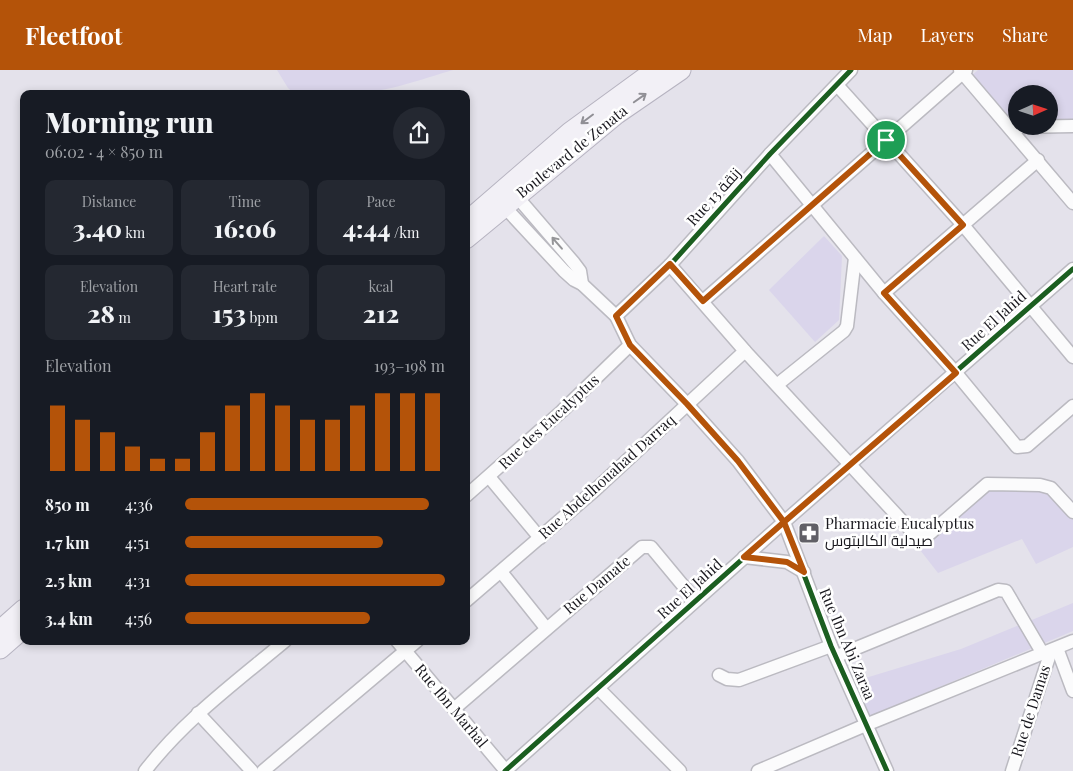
<!DOCTYPE html>
<html lang="en">
<head>
<meta charset="utf-8">
<style>
	:root { --surface:#171b24; --page:#242831; --text:#f1f3f6; --muted:#9ea1a6; --accent:#b45309 }
	body { margin:0; font-family:"Playfair Display",Cairo,serif; background:var(--page); color:var(--text); height:100vh; display:flex; flex-direction:column; font-size:19px; white-space:nowrap }
	* { box-sizing:border-box; margin:0 }
	p { font-size:16px; color:var(--muted) }
	.icon { flex:none; width:28px; height:28px; fill:none; stroke:currentColor; stroke-width:2; stroke-linecap:round; stroke-linejoin:round }
	.map { position:relative; flex:1; overflow:hidden }
	.sheet { position:absolute; left:20px; top:20px; width:450px; height:555px; display:flex; flex-direction:column; background:var(--surface); border-radius:10px; box-shadow:0 2px 8px #0003 }
	.sheet>* { flex:none }
	.needle { width:32px; rotate:87deg }
	.buttons { position:absolute; left:1008px; top:15px; display:grid; gap:10px }
	.buttons a { display:grid; place-items:center; width:50px; height:50px; border-radius:50%; background:var(--surface); box-shadow:0 2px 8px #0003; font-size:25px }
	.pin { position:absolute; display:grid; place-items:center; width:42px; height:42px; color:#fff; margin:-21px; border:2px solid #fff; border-radius:50%; box-shadow:0 1px 5px #0007 }
	.round { display:grid; place-items:center; flex:none; width:52px; height:52px; border-radius:26px; background:var(--page) }
	.summary { display:flex; align-items:center; justify-content:space-between; height:85px; padding:0 25px }
	h1 { font-size:28px; font-weight:800; line-height:38px }
	.stats { display:grid; grid-template-columns:repeat(3,1fr); gap:8px; height:85px; padding:5px 25px }
	.stats div { display:grid; align-content:center; border-radius:10px; background:var(--page); text-align:center }
	.stats b { font-size:25px; font-weight:800 }
	.stats small { font-size:14px; font-weight:400 }
	.stats p { font-size:14px }
	.chart { height:140px; padding:10px 25px }
	.chart p { display:flex; justify-content:space-between }
	.chart svg { width:100%; height:90px; margin-top:5px; stroke:var(--accent); stroke-width:6 }
	ul { padding:0 25px; list-style:none; font-size:16px }
	li { display:grid; grid-template-columns:80px 60px 1fr; align-items:center; height:38px }
	li i { height:12px; border-radius:6px; background:var(--accent) }
	header { display:flex; align-items:center; gap:30px; box-sizing:border-box; height:70px; padding:0 25px; background:var(--accent); color:#fff }
	header strong { font-size:24px }
	nav { display:flex; gap:28px; margin-inline-start:auto; font-size:18px }
	.map>svg:first-child { display:block }
	.green { fill:#dad5eb }
	.lines { fill:none; stroke-linecap:round; stroke-linejoin:round }
	.minor-casing { stroke:#bbbac1; stroke-width:15 }
	.primary-casing { stroke:#b6b3c0; stroke-width:21 }
	.minor { stroke:#fbfbfc; stroke-width:12 }
	.primary { stroke:#f2f0f6; stroke-width:19 }
	.cycleway-casing { stroke:#fff; stroke-width:8 }
	.cycleway { stroke:#1b5e20; stroke-width:5 }
	.oneway { stroke:#908f95 }
	.oneway2 { stroke:#959598 }
	.route-casing { stroke:#fff; stroke-width:10 }
	.route { stroke:#b45309; stroke-width:6 }
	.labels { text-anchor:middle; stroke-width:5; stroke-linejoin:round; paint-order:stroke }
	.street-label { font-size:15px; fill:#19181e; stroke:#fff }
	.poi-label { font-size:15px; fill:#19181e; stroke:#fff; text-anchor:start }
</style>
</head>
<body>
<header>
<strong>Fleetfoot</strong>
<nav><a>Map</a><a>Layers</a><a>Share</a></nav>
</header>
<div class="map">
<svg width="1073" height="701" viewBox="0 0 1073 701">
	<rect width="100%" height="100%" fill="#e4e2eb"/>
	<!-- green -->
	<g class="green">
		<path d="M277,0H453C414,11 373,29 332,20L330,24H295L288,18Z"/>
		<polygon points="978,0 1073,0 1073,49 1070,53 1049,51 1049,24 1016,24 1016,47 1006,46 970,7"/>
		<polygon points="824,166 842,186 839,250 815,272 769,220"/>
		<polygon points="981,416 1059,418 1073,438 1073,477 1036,494 1022,469 938,503 913,471"/>
		<polygon points="1073,533 1073,561 868,647 849,613 961,579"/>
	</g>
	<g class="lines">
		<!-- minor casing -->
		<g class="minor-casing">
			<g id="minor">
				<polyline points="851,0 770,84 670,195 616,246 630,275 687,334 738,391 784,452 831,576 887,701"/>
				<polyline points="960,0 1073,133"/>
				<polyline points="837,15 963,155 1073,287"/>
				<polyline points="1010,57 1073,56"/>
				<polyline points="770,84 884,223 956,303 1017,377 1027,376 1073,336"/>
				<polyline points="512,121 574,193 580,201 582,214"/>
				<polyline points="500,132 564,201 574,210 582,214 616,246"/>
				<polyline points="670,195 745,281 916,466 927,466 987,414 1040,415 1051,418 1073,442"/>
				<polyline points="884,223 1038,90"/>
				<polyline points="703,231 966,0"/>
				<polyline points="778,314 844,261 847,256 855,188"/>
				<polyline points="490,408 540,468"/>
				<polyline points="466,426 562,341 630,275"/>
				<polyline points="744,487 787,492 804,502"/>
				<polyline points="502,503 546,558"/>
				<polyline points="466,531 595,420 745,281"/>
				<polyline points="397,571 506,701"/>
				<polyline points="1057,578 1073,621"/>
				<polyline points="837,586 998,520 1006,521 1043,584"/>
				<polyline points="719,605 727,609 739,610 831,576"/>
				<polyline points="598,618 680,701"/>
				<polyline points="455,638 642,477 651,477 695,530"/>
				<polyline points="198,643 252,701"/>
				<path d="M145,701C184,650 236,612 285,571"/>
				<polyline points="263,701 417,571"/>
				<polyline points="505,701 784,452 1073,199"/>
				<polyline points="758,701 868,654 1073,571"/>
				<polyline points="1012,701 1051,581"/>
			</g>
		</g>
		<!-- primary casing -->
		<g class="primary-casing">
			<g id="primary">
				<polyline points="466,152 570,62 655,0"/>
				<polyline points="466,169 617,44 681,0"/>
				<polyline points="0,560 24,539"/>
				<polyline points="0,579 24,558"/>
			</g>
		</g>
		<!-- minor -->
		<use href="#minor" class="minor"/>
		<!-- primary -->
		<use href="#primary" class="primary"/>
		<!-- cycleway casing -->
		<g class="cycleway-casing">
			<g id="cycleway">
				<polyline points="851,0 770,84 670,195 616,246 630,275 687,334 738,391 784,452 831,576 887,701"/>
				<polyline points="505,701 784,452 1073,199"/>
			</g>
		</g>
		<!-- cycleway -->
		<use href="#cycleway" class="cycleway"/>
	</g>
	<!-- one-way arrows -->
	<defs><path id="oneway-shaft" d="M-6 0H5M1.5-3L5.5 0L1.5 3" fill="none" stroke-width="1.6" stroke-linecap="round" stroke-linejoin="round" transform="scale(1.25)"/></defs>
	<g class="oneway">
		<use href="#oneway-shaft" transform="translate(640 28) rotate(-35)"/>
		<use href="#oneway-shaft" transform="translate(587 49) rotate(143)"/>
	</g>
	<use class="oneway2" href="#oneway-shaft" transform="translate(557 173) rotate(-131)"/>
	<g class="lines">
		<!-- route casing -->
		<g class="route-casing">
			<polyline id="route" points="886,70 703,231 670,194 616,246 630,275 687,334 738,391 784,452 744,487 787,492 804,502 784,452 956,303 884,223 963,155 886,70"/>
		</g>
		<!-- route -->
		<use href="#route" class="route"/>
	</g>
	<!-- icons -->
	<defs>
		<g id="pharmacy-square" transform="scale(1.125)"><rect x="-9" y="-9" width="18" height="18" rx="4" fill="#605f66" stroke="#fff"/><path d="M-2-6h4v4h4v4h-4v4h-4v-4h-4v-4h4Z" fill="#fff"/></g>
	</defs>
	<g fill-rule="evenodd">
		<use href="#pharmacy-square" x="809" y="463"/>
	</g>
	<g class="labels">
		<!-- street labels -->
		<g class="street-label">
			<text transform="translate(572 82) rotate(-39)" y="5">Boulevard de Zenata</text>
			<text transform="translate(714 127) rotate(-48)" y="5">Rue 13 زنقة</text>
			<text transform="translate(994 251) rotate(-42)" y="5">Rue El Jahid</text>
			<text transform="translate(549 352) rotate(-43)" y="5">Rue des Eucalyptus</text>
			<text transform="translate(607 407) rotate(-42)" y="5">Rue Abdelhouahad Darraq</text>
			<text transform="translate(597 515) rotate(-40)" y="5">Rue Damate</text>
			<text transform="translate(690 519) rotate(-42)" y="5">Rue El Jahid</text>
			<text transform="translate(847 574) rotate(67)" y="5">Rue Ibn Abi Zaraa</text>
			<text transform="translate(451 636) rotate(50)" y="5">Rue Ibn Marhal</text>
			<text transform="translate(1031 641) rotate(-72)" y="5">Rue de Damas</text>
		</g>
		<!-- poi labels -->
		<g class="poi-label">
			<text x="825" y="459">Pharmacie Eucalyptus<tspan x="825" dy="17">صيدلية الكالبتوس</tspan></text>
		</g>
	</g>
</svg>
<div class="buttons">
<a><svg class="needle" viewBox="-14 -14 28 28"><path d="M0-13l5 13h-10z" fill="#e53935"/><path d="M0 13l5-13h-10z" fill="#9ea1a6"/></svg></a>
</div>
<div class="pin" style="left:886px;top:70px;background:#1e9e55"><svg class="icon" aria-label="arrive" viewBox="0 0 24 24"><path d="M6 21V4h12l-3 4 3 4H6"/></svg></div>
<section class="sheet">
<div class="summary"><div><h1>Morning run</h1><p>06:02 · 4 × 850 m</p></div><a class="round"><svg class="icon" aria-label="share" viewBox="0 0 24 24"><path d="M12 15V3M7 8l5-5 5 5M5 13v7h14v-7"/></svg></a></div>
<div class="stats">
<div><p>Distance</p><b>3.40<small> km</small></b></div>
<div><p>Time</p><b>16:06</b></div>
<div><p>Pace</p><b>4:44<small> /km</small></b></div>
</div>
<div class="stats">
<div><p>Elevation</p><b>28<small> m</small></b></div>
<div><p>Heart rate</p><b>153<small> bpm</small></b></div>
<div><p>kcal</p><b>212</b></div>
</div>
<div class="chart"><p><span>Elevation</span>193–198 m</p>
<svg viewBox="0 0 160 44" preserveAspectRatio="none"><path d="M5 44V12M15 44V19M25 44V25M35 44V32M45 44V38M55 44V38M65 44V25M75 44V12M85 44V6M95 44V12M105 44V19M115 44V19M125 44V12M135 44V6M145 44V6M155 44V6"/></svg>
</div>
<ul>
<li><b>850 m</b>4:36<i style="width:94%"></i></li>
<li><b>1.7 km</b>4:51<i style="width:76%"></i></li>
<li><b>2.5 km</b>4:31<i style="width:100%"></i></li>
<li><b>3.4 km</b>4:56<i style="width:71%"></i></li>
</ul>
</section>
</div>
</body>
</html>
